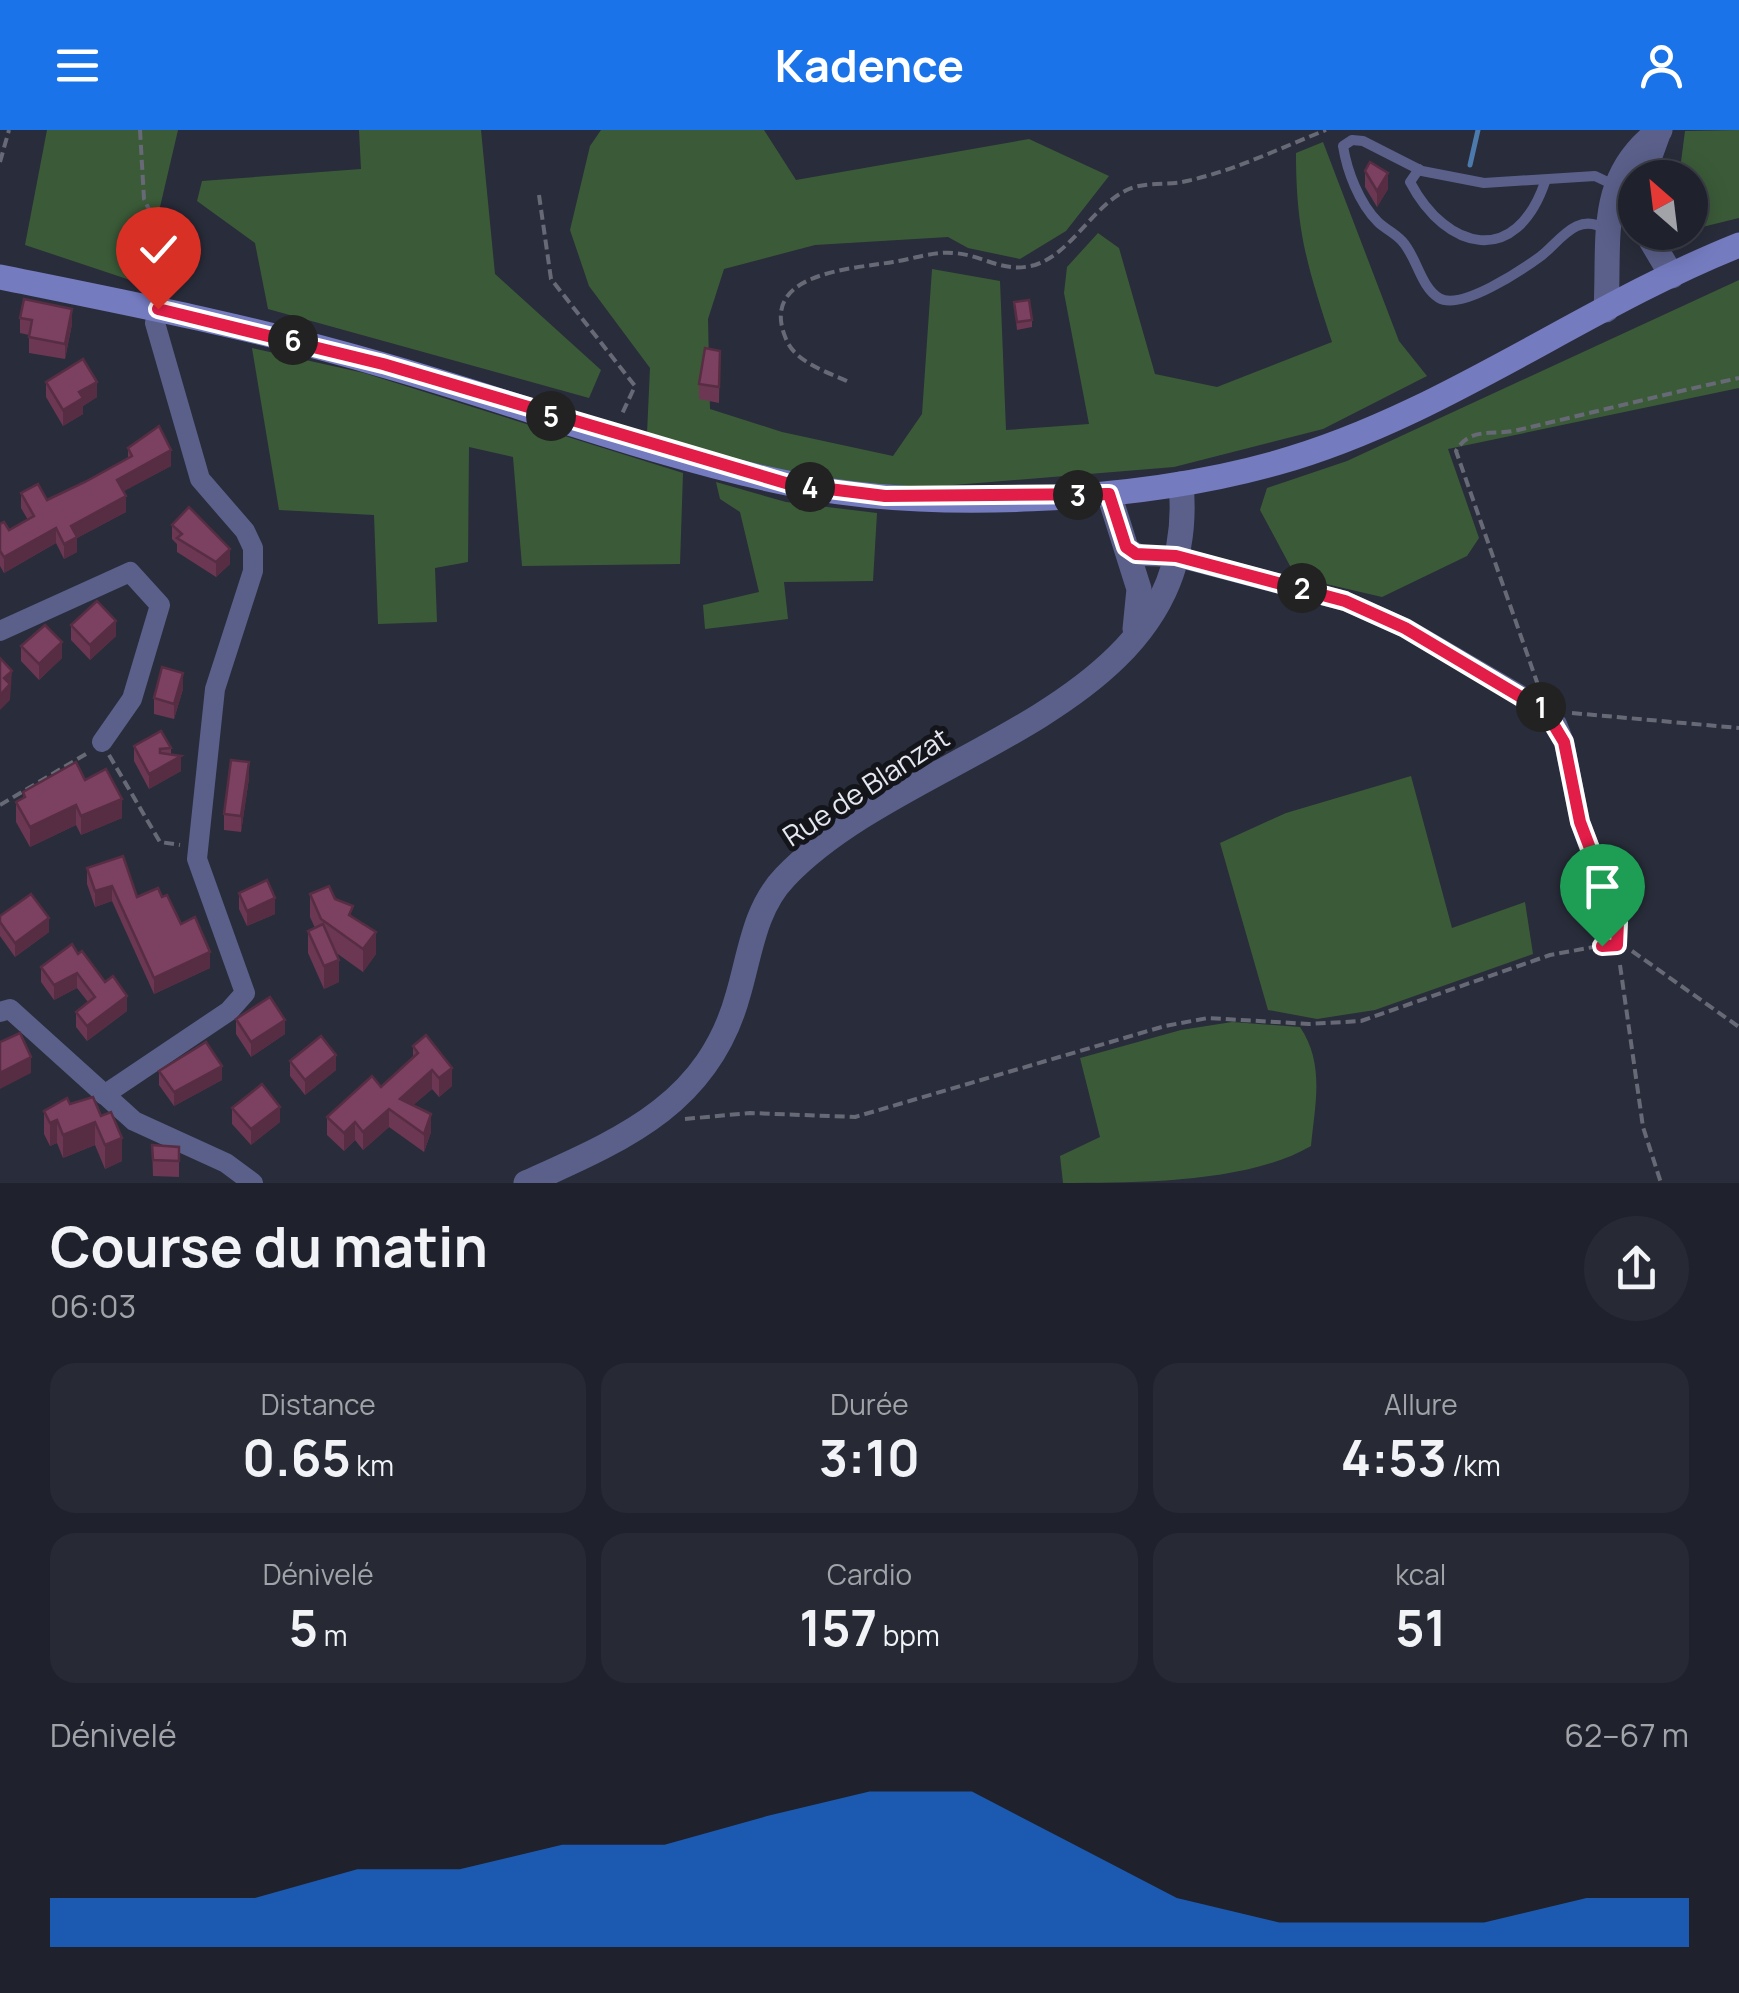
<!DOCTYPE html>
<html lang="fr">
<head>
<meta charset="utf-8">
<style>
	:root { --surface:#1f212c; --page:#272934; --text:#f1f3f6; --muted:#a1a3a9; --line:#3c3e48; --accent:#1a73e8 }
	body { margin:0; font-family:Manrope,sans-serif; background:var(--page); color:var(--text); height:100vh; display:flex; flex-direction:column; font-size:38px; white-space:nowrap }
	* { box-sizing:border-box; margin:0 }
	p { font-size:32px; color:var(--muted) }
	.icon { flex:none; width:55px; height:55px; fill:none; stroke:currentColor; stroke-width:2; stroke-linecap:round; stroke-linejoin:round }
	.map { position:relative; height:1053px; overflow:hidden }
	.side { display:flex; flex-direction:column; background:var(--surface); flex:1 }
	.side>* { flex:none }
	.needle { width:65px; rotate:332deg }
	.tools { position:absolute; left:1618px; top:30px; display:grid; gap:20px }
	.tools a { display:grid; place-items:center; width:90px; height:90px; border-radius:50%; background:var(--surface); box-shadow:0 5px 25px #0003,0 0 0 2px var(--line); font-size:50px }
	.pin { position:absolute; display:grid; place-items:center; width:85px; height:85px; color:#fff; margin:-102px -42px; border-radius:50% 50% 50% 0; rotate:-45deg; box-shadow:0 0 10px #0007 }
	.pin .icon { rotate:45deg }
	.km { position:absolute; width:50px; height:50px; margin:-25px; border-radius:50%; background:#222; color:#fff; font-size:28px; line-height:50px; text-align:center }
	.round { display:grid; place-items:center; flex:none; width:105px; height:105px; border-radius:52px; background:var(--page) }
	.head { display:flex; align-items:center; justify-content:space-between; height:170px; padding:0 50px }
	h1 { font-size:55px; font-weight:700; line-height:75px }
	.metrics { display:grid; grid-template-columns:repeat(3,1fr); gap:15px; height:170px; padding:10px 50px }
	.metrics div { display:grid; align-content:center; border-radius:25px; background:var(--page); text-align:center }
	.metrics b { font-size:50px; font-weight:700 }
	.metrics small { font-size:28px; font-weight:400 }
	.metrics p { font-size:28px }
	.chart { height:280px; padding:20px 50px }
	.chart p { display:flex; justify-content:space-between }
	.chart svg { width:100%; height:180px; margin-top:10px; fill:var(--accent); opacity:.7 }
	header { display:flex; justify-content:space-between; align-items:center; height:130px; padding:0 50px; background:var(--accent); color:#fff; font-size:45px; font-weight:700 }
	.map>svg:first-child { display:block }
	.green { fill:#3b5b38 }
	.lines { fill:none; stroke-linecap:round; stroke-linejoin:round }
	.stream { stroke:#4d7aac; stroke-width:5 }
	.path { stroke:#676976; stroke-width:4; stroke-dasharray:10 5; stroke-linecap:butt }
	.service { stroke:#5b608b; stroke-width:10 }
	.minor { stroke:#5b608b; stroke-width:20 }
	.tertiary { stroke:#5b608b; stroke-width:25 }
	.secondary { stroke:#747bbf; stroke-width:25 }
	.wall { fill:#6b3753 }
	.shaded-wall { fill:#572d43 }
	.building { fill:#7c4060; stroke:#572d43; stroke-width:2.5 }
	.route-casing { stroke:#fff; stroke-width:20 }
	.route { stroke:#e11d48; stroke-width:12 }
	.labels { text-anchor:middle; stroke-width:10; stroke-linejoin:round; paint-order:stroke }
	.street-label { font-size:28px; fill:#e5e7f0; stroke:#13151b }
</style>
</head>
<body>
<header><svg class="icon" aria-label="menu" viewBox="0 0 24 24"><path d="M4 6h16M4 12h16M4 18h16"/></svg>Kadence<svg class="icon" aria-label="person" viewBox="0 0 24 24"><circle cx="12" cy="8" r="4"/><path d="M4 21q1-7 8-7t8 7"/></svg></header>
<div class="map">
<svg width="1739" height="1053" viewBox="0 0 1739 1053">
	<rect width="100%" height="100%" fill="#292c3a"/>
	<!-- green -->
	<g class="green">
		<polygon points="47,0 178,0 142,154 25,115"/>
		<polygon points="359,0 481,0 495,144 601,240 589,268 268,179 255,113 197,71 202,51 361,39"/>
		<path d="M601,0H764L796,50L1029,9L1109,46L1066,101L1020,129L968,118L948,107L815,115L724,139L708,189L710,279L782,302L893,326L922,284L932,139L1000,151L1006,300L1089,294L1064,163L1067,137L1098,103L1119,118L1155,244L1217,257L1332,212C1308,138 1296,103 1296,23L1323,12L1399,211L1427,246L1323,299L1174,337L929,357L849,354L725,328L647,304L650,238L589,156L570,100L590,16Z"/>
		<polygon points="1739,0 1739,88 1690,100 1690,48 1679,47 1685,1"/>
		<polygon points="1739,150 1739,258 1448,319 1479,408 1467,426 1382,467 1296,447 1260,380 1267,358 1347,331"/>
		<polygon points="252,218 364,243 683,343 680,434 522,436 513,327 469,317 468,432 435,438 437,492 378,494 374,385 279,380"/>
		<polygon points="716,352 786,372 877,383 873,451 784,452 788,489 705,499 703,475 759,462 740,382 720,369"/>
		<polygon points="1411,646 1452,798 1525,772 1533,824 1375,880 1317,889 1268,880 1220,713 1286,683"/>
		<path d="M1232,892L1300,897C1325,934 1315,974 1311,1016C1248,1053 1137,1053 1063,1053L1060,1026L1100,1007L1080,928L1181,900Z"/>
	</g>
	<g class="lines">
		<!-- stream -->
		<polyline class="stream" points="1470,35 1478,0"/>
		<!-- path -->
		<g class="path">
			<polyline points="140,0 144,69 173,129 171,162"/>
			<polyline points="0,32 9,0"/>
			<polyline points="539,65 551,149 635,256 621,286"/>
			<path d="M847,251C827,242 795,232 786,209C758,143 850,139 893,132C912,129 935,121 954,123C984,125 1002,144 1035,135C1072,123 1093,75 1129,59C1145,52 1166,55 1182,52C1232,42 1280,18 1326,0"/>
			<path d="M1538,555L1456,321C1470,296 1494,306 1518,300C1591,283 1665,264 1739,248"/>
			<polyline points="1572,583 1739,598"/>
			<polyline points="109,625 160,712 180,715"/>
			<polyline points="0,675 86,624"/>
			<polyline points="1632,821 1739,897"/>
			<polyline points="1620,835 1643,997 1661,1053"/>
			<polyline points="685,989 750,983 855,987 1165,896 1208,888 1309,894 1361,891 1550,825 1599,816"/>
		</g>
		<!-- service -->
		<g class="service">
			<path d="M1419,39L1410,52C1447,122 1516,137 1545,52"/>
			<path d="M1604,99C1578,81 1559,112 1541,126C1522,140 1461,181 1439,168C1420,156 1417,127 1402,111C1395,103 1385,99 1378,92C1359,73 1347,41 1343,16L1352,10L1363,11L1422,41L1484,53L1595,46L1614,55L1635,73"/>
		</g>
		<!-- minor -->
		<g class="minor">
			<polyline points="1126,417 1143,426 1177,427 1345,471 1405,498 1539,576 1557,594 1564,612 1580,692 1617,792 1617,815"/>
			<polyline points="0,501 130,442 160,475 132,569 102,612"/>
			<polyline points="0,882 10,879 134,991 226,1033 253,1053"/>
			<polyline points="104,965 229,881 245,863 197,729 215,559 253,441 253,418 245,401 200,349 155,193 158,179"/>
		</g>
		<!-- tertiary -->
		<g class="tertiary">
			<polyline points="1642,48 1659,1"/>
			<polyline points="1646,102 1672,146"/>
			<path d="M1606,180C1610,109 1596,47 1660,0"/>
			<polyline points="1109,364 1139,459 1135,499"/>
			<path d="M526,1053C621,1010 708,975 738,865C750,825 754,779 785,747C908,617 1203,582 1181,354"/>
		</g>
		<!-- secondary -->
		<path class="secondary" d="M0,147C128,173 257,198 383,235C517,273 650,325 787,353C928,383 1137,372 1276,333C1441,287 1581,178 1739,115"/>
	</g>
	<!-- wall -->
	<g class="wall">
		<polygon points="1365,41 1388,59 1377,77 1365,57"/>
		<polygon points="1014,172 1032,190 1032,197 1017,200"/>
		<polygon points="20,188 72,194 65,229 29,223 29,205 20,203"/>
		<polygon points="720,221 719,273 699,269 699,254"/>
		<polygon points="46,252 97,267 83,276 83,284 63,296 46,267"/>
		<polygon points="128,318 171,336 123,361 126,382 77,408 77,422 64,429 56,413 4,443 0,436 0,394 9,400 28,390 21,378 21,363 47,370 85,352 128,328"/>
		<polygon points="172,395 230,434 216,447 177,422 177,414 172,409"/>
		<polygon points="71,495 116,506 90,530 71,510"/>
		<polygon points="21,516 62,528 39,550 21,531"/>
		<polygon points="183,559 174,589 154,584 154,568"/>
		<polygon points="134,616 171,618 171,624 181,641 149,659 134,631"/>
		<polygon points="249,648 241,702 224,700 224,684"/>
		<polygon points="85,650 122,688 81,705 76,695 30,717 16,692 16,672 23,668 23,662"/>
		<polygon points="87,738 137,767 162,767 210,838 154,864 112,771 95,777 87,754"/>
		<polygon points="239,763 275,784 247,796 239,779"/>
		<polygon points="310,764 335,769 353,787 376,824 363,842 335,822 339,852 324,859 308,823 308,801 315,798 310,787"/>
		<polygon points="0,786 49,802 15,827 0,806"/>
		<polygon points="78,824 127,881 87,911 76,897 76,882 88,872 77,858 54,870 41,852 41,837"/>
		<polygon points="236,889 285,904 251,927 236,904"/>
		<polygon points="413,916 452,956 439,967 432,959 413,975 431,1002 424,1022 389,997 363,1020 355,1010 344,1021 327,1005 327,987 381,957 413,929"/>
		<polygon points="290,931 336,940 305,965 290,946"/>
		<polygon points="159,941 222,950 174,976 159,955"/>
		<polygon points="93,967 122,1031 105,1039 95,1015 63,1028 57,1013 50,1016 44,1004 44,981"/>
		<polygon points="232,978 280,992 251,1015 232,994"/>
		<polygon points="152,1015 179,1017 179,1047 153,1046"/>
	</g>
	<!-- shaded-wall -->
	<g class="shaded-wall">
		<polygon points="1388,43 1388,59 1377,77 1377,61"/>
		<polygon points="72,179 72,194 65,229 65,214"/>
		<polygon points="97,252 97,267 83,276 83,284 63,296 63,280 79,262"/>
		<polygon points="171,320 171,336 117,365 117,350"/>
		<polygon points="126,366 126,382 77,408 77,422 64,429 64,414 71,396"/>
		<polygon points="56,398 56,413 4,443 4,427"/>
		<polygon points="230,419 230,434 216,447 216,432"/>
		<polygon points="116,491 116,506 90,530 90,515"/>
		<polygon points="62,512 62,528 39,550 39,534"/>
		<polygon points="12,541 10,570 0,580 0,565 4,548"/>
		<polygon points="183,543 183,559 174,589 174,574"/>
		<polygon points="181,626 181,641 149,659 149,644"/>
		<polygon points="249,632 249,648 241,702 241,686"/>
		<polygon points="122,669 122,688 81,705 81,686"/>
		<polygon points="76,675 76,695 30,717 30,697"/>
		<polygon points="112,756 112,771 95,777 95,761"/>
		<polygon points="275,768 275,784 247,796 247,781"/>
		<polygon points="49,788 49,802 15,827 15,813"/>
		<polygon points="376,802 376,824 363,842 363,819"/>
		<polygon points="210,822 210,838 154,864 154,848"/>
		<polygon points="339,830 339,852 324,859 324,836"/>
		<polygon points="77,843 77,858 54,870 54,855"/>
		<polygon points="127,866 127,881 87,911 87,896"/>
		<polygon points="285,890 285,904 251,927 251,912"/>
		<polygon points="336,925 336,940 305,965 305,950"/>
		<polygon points="31,927 31,943 0,959 0,943"/>
		<polygon points="222,936 222,950 174,976 174,962"/>
		<polygon points="452,938 452,956 439,967 439,948"/>
		<polygon points="432,940 432,959 400,987 400,969"/>
		<polygon points="280,977 280,992 251,1015 251,999"/>
		<polygon points="389,979 389,997 363,1020 363,1002"/>
		<polygon points="431,984 431,1002 424,1022 424,1004"/>
		<polygon points="57,990 57,1013 50,1016 50,993"/>
		<polygon points="95,992 95,1015 63,1028 63,1005"/>
		<polygon points="355,992 355,1010 344,1021 344,1003"/>
		<polygon points="122,1008 122,1031 105,1039 105,1015"/>
	</g>
	<!-- building -->
	<g class="building">
		<polygon points="1370,32 1388,43 1377,61 1365,41"/>
		<polygon points="24,169 72,179 65,214 29,207 32,190 20,188"/>
		<polygon points="1029,170 1032,190 1017,192 1014,172"/>
		<polygon points="705,218 720,221 719,257 699,254"/>
		<polygon points="83,229 97,252 79,262 83,268 63,280 46,252"/>
		<polygon points="159,296 171,320 117,350 126,366 71,396 77,407 64,414 56,398 4,427 0,421 0,394 4,392 9,400 34,386 21,363 38,354 47,370 85,352 132,326 128,318"/>
		<polygon points="189,377 230,419 216,432 177,408 182,404 172,395"/>
		<polygon points="97,471 116,491 90,515 71,495"/>
		<polygon points="45,495 62,512 39,534 21,516"/>
		<polygon points="0,528 12,541 4,548 10,554 0,565"/>
		<polygon points="162,537 183,543 174,574 154,568"/>
		<polygon points="161,601 171,618 160,619 160,623 181,626 149,644 134,616"/>
		<polygon points="231,630 249,632 241,686 224,684"/>
		<polygon points="76,632 85,650 106,639 122,669 81,686 76,675 30,697 16,672 25,667 23,662"/>
		<polygon points="123,726 137,767 158,758 162,767 167,765 181,794 195,787 210,822 154,848 112,756 95,761 87,738"/>
		<polygon points="267,750 275,768 247,781 239,763"/>
		<polygon points="329,756 335,769 353,776 349,785 376,802 363,819 321,789 310,764"/>
		<polygon points="31,764 49,788 15,813 0,792 0,786"/>
		<polygon points="323,794 339,830 324,836 308,801"/>
		<polygon points="72,814 78,824 82,821 105,852 113,846 127,866 87,896 76,882 95,867 77,843 54,855 41,837"/>
		<polygon points="270,867 285,890 251,912 236,889"/>
		<polygon points="20,903 31,927 0,943 0,912"/>
		<polygon points="426,905 452,938 439,948 432,940 400,969 431,984 424,1004 389,979 363,1002 355,992 344,1003 327,987 372,946 381,957 418,923 413,916"/>
		<polygon points="321,906 336,925 305,950 290,931"/>
		<polygon points="206,912 222,936 174,962 159,941"/>
		<polygon points="262,954 280,977 251,999 232,978"/>
		<polygon points="93,967 101,986 111,982 122,1008 105,1015 95,992 63,1005 57,990 50,993 44,981 67,968 70,974"/>
		<polygon points="152,1015 179,1017 179,1031 153,1030"/>
	</g>
	<g class="lines">
		<!-- route casing -->
		<g class="route-casing">
			<polyline id="route" points="158,179 383,234 789,354 885,366 1109,364 1126,417 1136,424 1176,426 1345,471 1405,498 1546,582 1564,612 1580,692 1618,792 1617,815 1602,816"/>
		</g>
		<!-- route -->
		<use href="#route" class="route"/>
	</g>
	<g class="labels">
		<!-- street labels -->
		<g class="street-label">
			<text transform="translate(866 657) rotate(-33)" y="10">Rue de Blanzat</text>
		</g>
	</g>
</svg>
<div class="tools">
<a><svg class="needle" viewBox="-14 -14 28 28"><path d="M0-13l5 13h-10z" fill="#e53935"/><path d="M0 13l5-13h-10z" fill="#a1a3a9"/></svg></a>
</div>
<div class="pin" style="left:1602px;top:816px;background:#1e9e55"><svg class="icon" aria-label="arrive" viewBox="0 0 24 24"><path d="M6 21V4h12l-3 4 3 4H6"/></svg></div>
<div class="pin" style="left:158px;top:179px;background:#d93025"><svg class="icon" aria-label="check" viewBox="0 0 24 24"><path d="M5 12l5 5 9-10"/></svg></div>
<b class="km" style="left:1541px;top:577px">1</b>
<b class="km" style="left:1302px;top:458px">2</b>
<b class="km" style="left:1078px;top:365px">3</b>
<b class="km" style="left:810px;top:357px">4</b>
<b class="km" style="left:551px;top:286px">5</b>
<b class="km" style="left:293px;top:210px">6</b>
</div>
<section class="side">
<div class="head"><div><h1>Course du matin</h1><p>06:03</p></div><a class="round"><svg class="icon" aria-label="share" viewBox="0 0 24 24"><path d="M12 15V3M7 8l5-5 5 5M5 13v7h14v-7"/></svg></a></div>
<div class="metrics">
<div><p>Distance</p><b>0.65<small> km</small></b></div>
<div><p>Durée</p><b>3:10</b></div>
<div><p>Allure</p><b>4:53<small> /km</small></b></div>
</div>
<div class="metrics">
<div><p>Dénivelé</p><b>5<small> m</small></b></div>
<div><p>Cardio</p><b>157<small> bpm</small></b></div>
<div><p>kcal</p><b>51</b></div>
</div>
<div class="chart"><p><span>Dénivelé</span>62–67 m</p>
<svg viewBox="0 0 160 44" preserveAspectRatio="none"><path d="M0 44V32L10 32L20 32L30 25L40 25L50 19L60 19L70 12L80 6L90 6L100 19L110 32L120 38L130 38L140 38L150 32L160 32V44z"/></svg>
</div>
</section>
</body>
</html>
